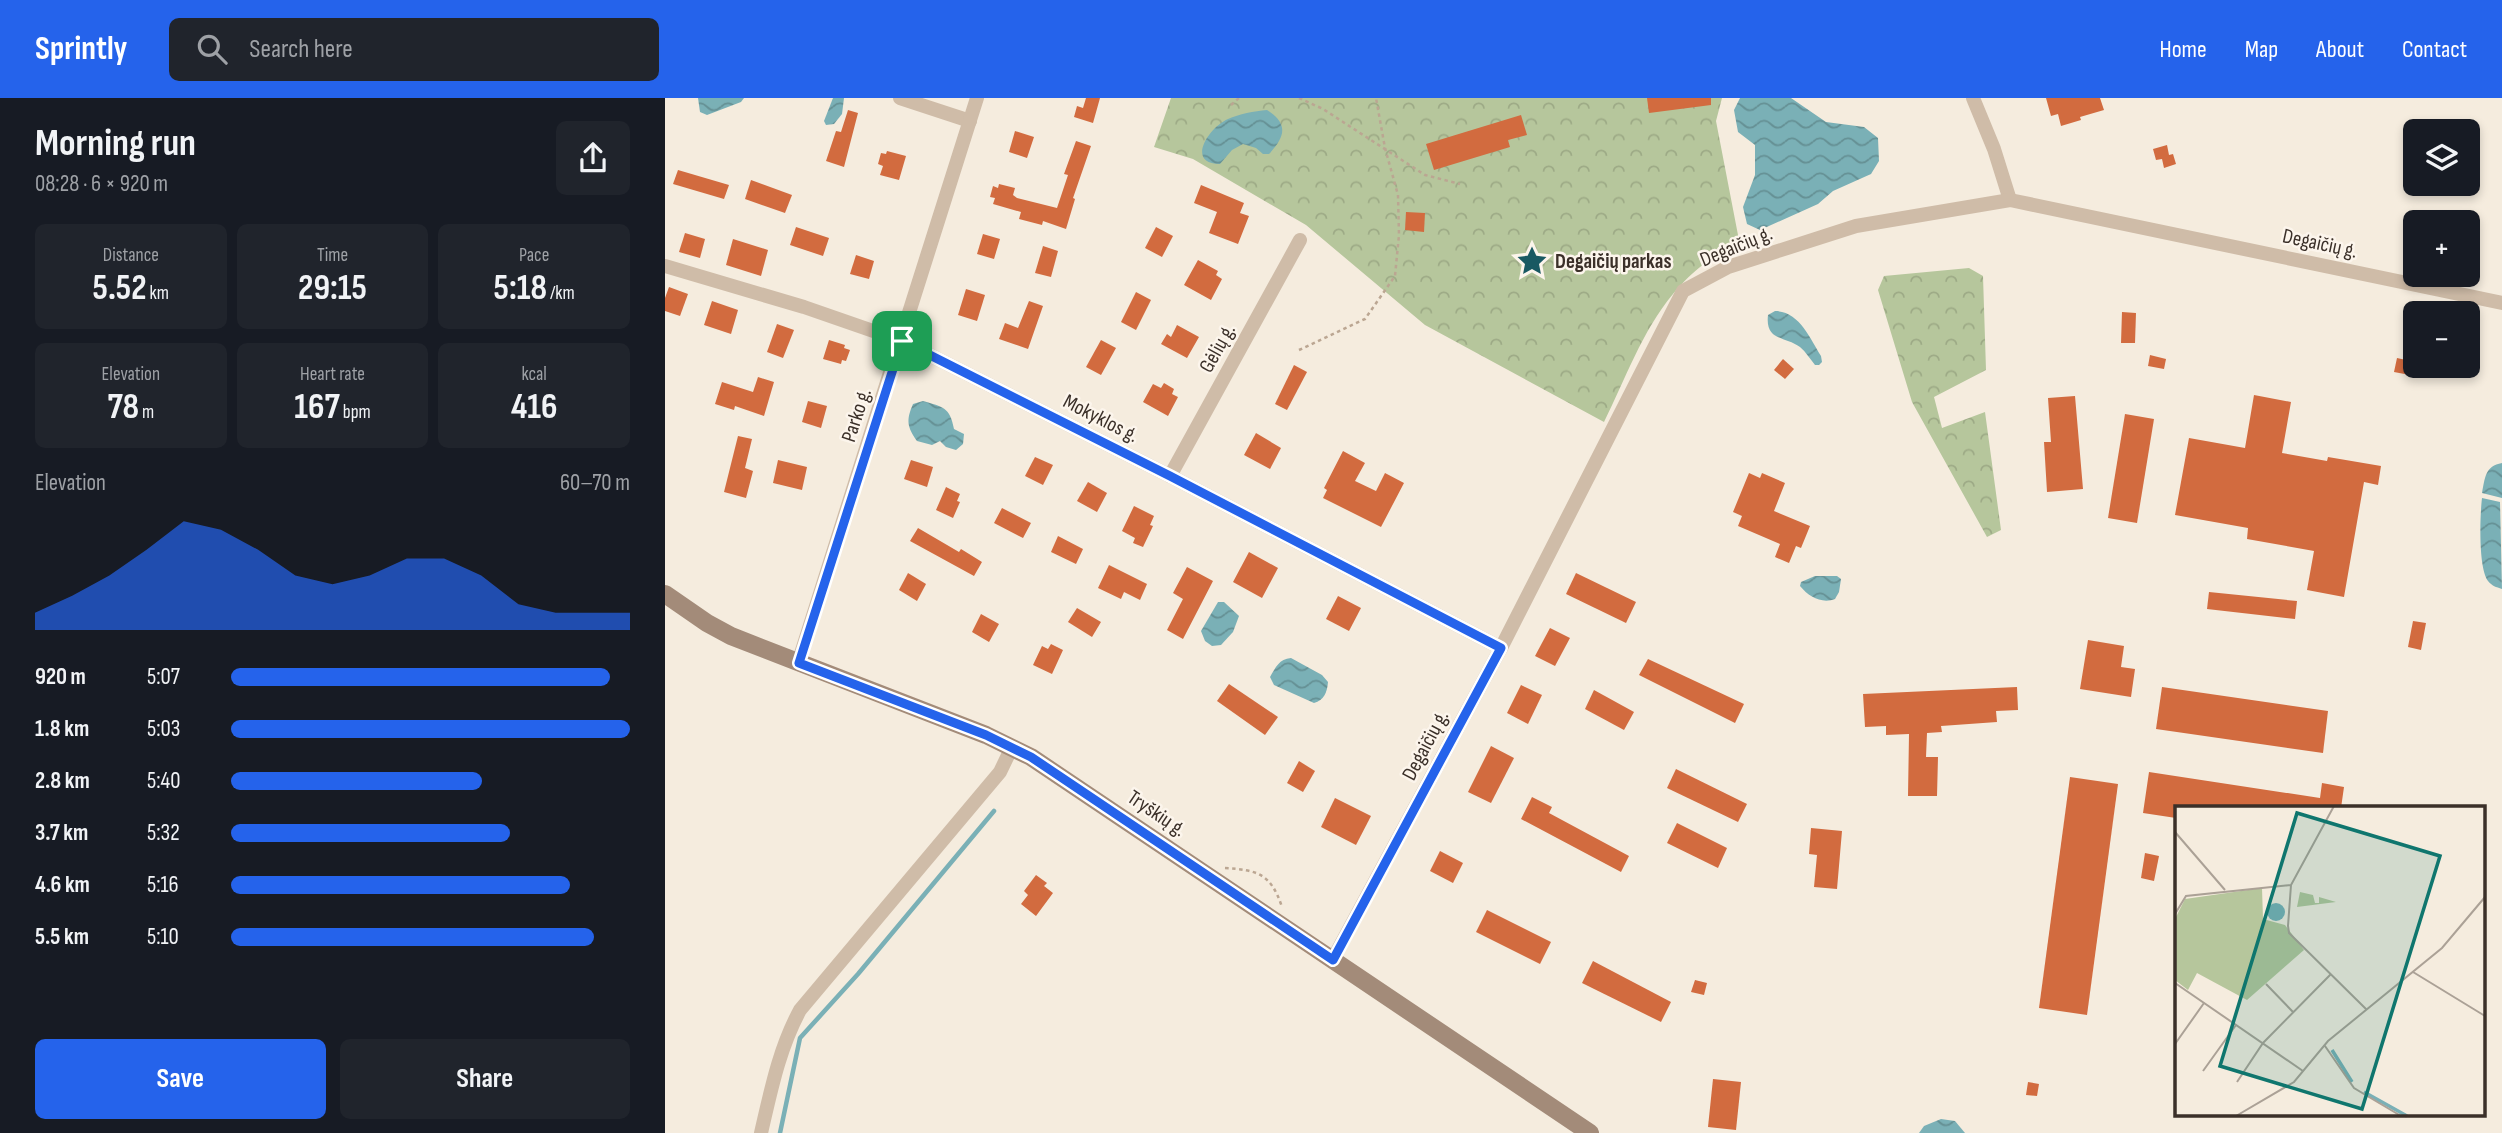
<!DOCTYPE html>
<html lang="en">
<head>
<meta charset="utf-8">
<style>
	:root { --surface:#171b24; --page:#20242c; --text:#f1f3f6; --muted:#9ea1a6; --accent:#2563eb }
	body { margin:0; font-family:"Sofia Sans Condensed",sans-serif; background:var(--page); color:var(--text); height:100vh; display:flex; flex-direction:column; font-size:26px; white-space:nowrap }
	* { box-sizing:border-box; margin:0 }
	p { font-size:23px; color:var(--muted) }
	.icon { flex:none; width:38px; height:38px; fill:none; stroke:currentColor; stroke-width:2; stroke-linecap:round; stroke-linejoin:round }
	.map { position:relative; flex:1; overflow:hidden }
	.drawer { display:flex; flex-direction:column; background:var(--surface); width:665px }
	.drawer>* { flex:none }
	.tools { position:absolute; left:1738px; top:21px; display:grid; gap:14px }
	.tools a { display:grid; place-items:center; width:77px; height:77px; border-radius:10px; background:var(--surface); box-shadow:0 4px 10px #0003; font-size:35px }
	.pin { position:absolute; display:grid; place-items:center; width:60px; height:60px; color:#fff; margin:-30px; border-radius:14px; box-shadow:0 4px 10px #0006 }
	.round { display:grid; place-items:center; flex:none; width:74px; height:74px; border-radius:10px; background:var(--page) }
	.headline { display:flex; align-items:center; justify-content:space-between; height:119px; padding:0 35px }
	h1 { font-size:38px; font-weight:700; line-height:52px }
	.metrics { display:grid; grid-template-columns:repeat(3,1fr); gap:10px; height:119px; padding:7px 35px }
	.metrics div { display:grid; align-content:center; border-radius:10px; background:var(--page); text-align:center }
	.metrics b { font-size:35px; font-weight:700 }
	.metrics small { font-size:19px; font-weight:400 }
	.metrics p { font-size:19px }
	.chart { height:196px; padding:14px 35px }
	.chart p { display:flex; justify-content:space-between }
	.chart svg { width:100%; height:126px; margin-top:7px; fill:var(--accent); opacity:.7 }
	.action { display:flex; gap:14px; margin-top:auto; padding:14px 35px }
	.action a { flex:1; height:80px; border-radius:10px; background:var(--accent); color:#fff; font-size:28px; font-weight:700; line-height:80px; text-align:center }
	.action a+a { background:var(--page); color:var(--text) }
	ul { padding:0 35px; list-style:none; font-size:23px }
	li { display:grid; grid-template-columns:112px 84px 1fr; align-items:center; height:52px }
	li i { height:18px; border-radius:9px; background:var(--accent) }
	header { display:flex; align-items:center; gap:42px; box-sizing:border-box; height:98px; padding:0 35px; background:var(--accent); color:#fff }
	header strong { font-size:33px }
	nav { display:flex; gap:38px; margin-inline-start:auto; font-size:24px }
	.search { width:490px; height:63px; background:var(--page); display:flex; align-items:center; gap:18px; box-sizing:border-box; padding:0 24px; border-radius:10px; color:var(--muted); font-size:26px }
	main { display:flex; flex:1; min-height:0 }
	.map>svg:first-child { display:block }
	.forest { fill:url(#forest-crowns) }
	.water { fill:url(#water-waves) }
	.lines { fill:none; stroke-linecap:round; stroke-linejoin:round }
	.stream { stroke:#7ab0b6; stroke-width:4.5 }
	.building { fill:#d26b3f }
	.path { stroke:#bba692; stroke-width:2.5; stroke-dasharray:3.5 3.5; stroke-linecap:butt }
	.street { stroke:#cfbca8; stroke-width:14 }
	.secondary { stroke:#a38b79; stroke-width:18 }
	.route-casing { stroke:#fff; stroke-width:14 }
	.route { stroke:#2563eb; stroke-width:9 }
	.labels { text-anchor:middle; stroke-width:5; stroke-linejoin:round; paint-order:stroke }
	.street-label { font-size:21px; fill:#3b3029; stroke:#fcf5ec }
	.poi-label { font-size:21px; font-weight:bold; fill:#3b3029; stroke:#fcf5ec; text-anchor:start }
	.inset-river { fill:none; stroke:#7ab0b6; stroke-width:3.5 }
	.inset-road { fill:none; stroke:#aba196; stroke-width:2 }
	.view { fill:#0f766e; fill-opacity:0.15; stroke:#0f766e; stroke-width:3.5 }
	.inset-edge { fill:none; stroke:#3b3029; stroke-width:3.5 }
</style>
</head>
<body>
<header>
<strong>Sprintly</strong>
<div class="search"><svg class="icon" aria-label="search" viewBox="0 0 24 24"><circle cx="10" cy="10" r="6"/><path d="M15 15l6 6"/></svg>Search here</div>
<nav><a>Home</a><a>Map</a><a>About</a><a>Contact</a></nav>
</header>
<main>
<section class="drawer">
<div class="headline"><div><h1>Morning run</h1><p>08:28 · 6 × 920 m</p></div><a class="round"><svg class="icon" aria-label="share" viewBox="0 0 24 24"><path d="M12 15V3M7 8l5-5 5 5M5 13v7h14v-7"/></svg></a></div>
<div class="metrics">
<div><p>Distance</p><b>5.52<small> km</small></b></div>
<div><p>Time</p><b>29:15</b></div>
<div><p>Pace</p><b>5:18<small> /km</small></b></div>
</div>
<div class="metrics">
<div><p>Elevation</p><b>78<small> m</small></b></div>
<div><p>Heart rate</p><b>167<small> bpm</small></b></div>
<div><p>kcal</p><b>416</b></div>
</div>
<div class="chart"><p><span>Elevation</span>60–70 m</p>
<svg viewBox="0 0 160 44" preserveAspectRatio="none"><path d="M0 44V38L10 32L20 25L30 16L40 6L50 9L60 16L70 25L80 28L90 25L100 19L110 19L120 25L130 35L140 38L150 38L160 38V44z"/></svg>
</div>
<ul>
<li><b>920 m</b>5:07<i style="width:95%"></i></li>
<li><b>1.8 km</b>5:03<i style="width:100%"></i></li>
<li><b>2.8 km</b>5:40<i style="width:63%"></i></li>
<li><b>3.7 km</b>5:32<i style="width:70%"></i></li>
<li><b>4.6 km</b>5:16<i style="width:85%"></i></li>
<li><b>5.5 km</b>5:10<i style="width:91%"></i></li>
</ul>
<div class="action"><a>Save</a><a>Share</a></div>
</section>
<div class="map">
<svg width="1837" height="1035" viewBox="0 0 1837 1035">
	<defs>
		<pattern id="forest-crowns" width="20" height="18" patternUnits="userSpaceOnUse" patternTransform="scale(1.75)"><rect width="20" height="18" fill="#b6c69c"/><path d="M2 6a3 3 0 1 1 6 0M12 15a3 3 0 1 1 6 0" fill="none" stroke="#9daa86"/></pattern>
		<pattern id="water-waves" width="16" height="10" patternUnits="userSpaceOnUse" patternTransform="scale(1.75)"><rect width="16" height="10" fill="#7ab0b6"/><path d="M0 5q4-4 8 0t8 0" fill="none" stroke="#659094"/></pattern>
	</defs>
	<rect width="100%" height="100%" fill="#f5ecde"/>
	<!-- forest -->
	<g class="forest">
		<path d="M506,0H1057L1051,23L1073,137C1064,164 1059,155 1039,166C1029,173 1015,187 1008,196C977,233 960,282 939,324L760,227L641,127L528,61L489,49Z"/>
		<polygon points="1304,170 1318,178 1321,272 1269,299 1277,330 1320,314 1336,432 1322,439 1247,304 1213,192 1219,178"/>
	</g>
	<!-- water -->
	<g class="water">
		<polygon points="33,0 79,0 76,4 42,17 35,14"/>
		<polygon points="168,0 179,0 177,16 169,26 161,27 159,23"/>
		<polygon points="1075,0 1126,0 1161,24 1199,29 1213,40 1214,63 1206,76 1168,93 1153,106 1095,132 1082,126 1078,109 1090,77 1090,47 1073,34 1069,12"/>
		<path d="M602,12C624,26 620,39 604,56H598L591,50L578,46L567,52L555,66C520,66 544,29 563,21C574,16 589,13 602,12Z"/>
		<path d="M1110,213C1134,213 1145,240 1156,258L1157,264L1154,267H1150C1145,261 1141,254 1135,249C1120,238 1100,243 1103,217Z"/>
		<path d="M258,303C278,309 285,309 289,331L299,336L298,346L291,352L281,349L275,343L267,347L252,343C242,329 241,322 248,306Z"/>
		<path d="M1837,365V400L1817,395C1820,380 1820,368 1837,365Z"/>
		<path d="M1817,400L1835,404L1837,491C1831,489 1827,488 1823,483C1813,469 1815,417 1817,400Z"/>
		<path d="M1150,478H1172L1176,481L1174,494L1170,501C1157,506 1144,499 1135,488L1136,484Z"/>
		<polygon points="553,504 559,504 574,518 568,534 556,547 547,548 540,543 536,533"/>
		<path d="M626,560L657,577L663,584C662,595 659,602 649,605L609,587L605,579C611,569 614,561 626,560Z"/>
		<polygon points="1276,1021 1290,1023 1300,1035 1254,1035 1259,1028"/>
	</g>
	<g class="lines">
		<!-- stream -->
		<polyline class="stream" points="115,1035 135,940 193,876 329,713"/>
	</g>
	<!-- building -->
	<g class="building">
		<polygon points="421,0 435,0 428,25 409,19 412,8 418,10"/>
		<polygon points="982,0 1046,0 1046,7 984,15"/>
		<polygon points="1381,0 1435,0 1439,12 1415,19 1416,22 1396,28 1393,16 1386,18"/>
		<polygon points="183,12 193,15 179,69 161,63 171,33 176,34"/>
		<polygon points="856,17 862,37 843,42 845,49 769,72 761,46"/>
		<polygon points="350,33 369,39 362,60 344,54"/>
		<polygon points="411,43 426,48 408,100 410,101 401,131 378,123 377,127 354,121 356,114 328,106 330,100 325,99 328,88 333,90 334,86 350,90 348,97 352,100 392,110 403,77 399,76"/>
		<polygon points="1502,47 1504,57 1508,56 1511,66 1499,70 1497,61 1491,62 1488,51"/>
		<polygon points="222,53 241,58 234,82 215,77 218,68 213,66 216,55 221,56"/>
		<polygon points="13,72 64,87 59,101 8,86"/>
		<polygon points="86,82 127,97 120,115 80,101"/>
		<polygon points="536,87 579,105 575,115 584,118 573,146 544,135 552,114 529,105"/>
		<polygon points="741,114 760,115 759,134 740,132"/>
		<polygon points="131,129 164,140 158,158 125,147"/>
		<polygon points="491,129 508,138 497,159 480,150"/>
		<polygon points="20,135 40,141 35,160 14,154"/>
		<polygon points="318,136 335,141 329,161 312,156"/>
		<polygon points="68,141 103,152 96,178 61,167"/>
		<polygon points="378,148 393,153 386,179 370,175"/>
		<polygon points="191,157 209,163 204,181 185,176"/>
		<polygon points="533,162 553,173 551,177 557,181 546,202 519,187"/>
		<polygon points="4,189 23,196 15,218 0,213 0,200"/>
		<polygon points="301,191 320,197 312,223 293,217"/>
		<polygon points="471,194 486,202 471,232 456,224"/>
		<polygon points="47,203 73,212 66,236 39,227"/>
		<polygon points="364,203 378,208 363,251 334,241 340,225 353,230"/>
		<polygon points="1457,214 1471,215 1470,245 1456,245"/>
		<polygon points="112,226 129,232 118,260 102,254"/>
		<polygon points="512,227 534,239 522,260 496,246 502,236 506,239"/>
		<polygon points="164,242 180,247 179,250 185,252 181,263 177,262 176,266 158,261"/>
		<polygon points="436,242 451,250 436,277 421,269"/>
		<polygon points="1485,257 1501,261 1499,271 1483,268"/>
		<polygon points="1732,260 1750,264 1750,278 1729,274"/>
		<polygon points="1118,261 1129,271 1120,281 1109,272"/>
		<polygon points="629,267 642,274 622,312 610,306"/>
		<polygon points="93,279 109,284 99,318 70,308 69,312 50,306 57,284 88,294"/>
		<polygon points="499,285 509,291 507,296 513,299 503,318 478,304 488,286 496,290"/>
		<polygon points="1589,297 1626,304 1617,355 1662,363 1663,359 1716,368 1713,387 1699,384 1679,499 1642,492 1649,453 1582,441 1583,430 1510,417 1524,340 1580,350"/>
		<polygon points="1410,298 1418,391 1382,394 1379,344 1386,344 1383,300"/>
		<polygon points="143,303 162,308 156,330 137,324"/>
		<polygon points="1460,316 1489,321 1472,425 1443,420"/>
		<polygon points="591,335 616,350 605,371 579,357"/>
		<polygon points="73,338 87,341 80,370 88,373 81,400 59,394"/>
		<polygon points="678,353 700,365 690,383 711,393 720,375 739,385 716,429 658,400 662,392 659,390"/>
		<polygon points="370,359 388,367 378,387 360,378"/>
		<polygon points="113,362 142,369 137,392 108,385"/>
		<polygon points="246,362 268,369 262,389 239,381"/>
		<polygon points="1084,375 1095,380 1097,375 1120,385 1109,413 1145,428 1136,450 1131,448 1124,465 1110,459 1115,446 1073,428 1077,418 1068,414"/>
		<polygon points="423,384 442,395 432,414 412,403"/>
		<polygon points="281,389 295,396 292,403 295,404 288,420 271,412"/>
		<polygon points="469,408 489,418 485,427 488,428 478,449 468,445 470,440 457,433"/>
		<polygon points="337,410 366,425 358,440 329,425"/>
		<polygon points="253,430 294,454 296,451 317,464 309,478 245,443"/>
		<polygon points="393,438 418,451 411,466 386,454"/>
		<polygon points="584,454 613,470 597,500 568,484"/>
		<polygon points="444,467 482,486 475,502 459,494 456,501 433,490"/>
		<polygon points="522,469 548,483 518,541 502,532 518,501 508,495"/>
		<polygon points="243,475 261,486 252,503 234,492"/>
		<polygon points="911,475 971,504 961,525 901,496"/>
		<polygon points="1544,494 1632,503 1630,521 1542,511"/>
		<polygon points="673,498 696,510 684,533 661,521"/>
		<polygon points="412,510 436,524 427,539 403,524"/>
		<polygon points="316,516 334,526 324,544 307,534"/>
		<polygon points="1748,523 1761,525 1756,552 1743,549"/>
		<polygon points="885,530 905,540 890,568 870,558"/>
		<polygon points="1423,542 1459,548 1456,569 1470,571 1466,599 1415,591"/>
		<polygon points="386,546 398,552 387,576 368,567 377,548 383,551"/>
		<polygon points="983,561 1079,606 1070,625 974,577"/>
		<polygon points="564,586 613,619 600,637 552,603"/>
		<polygon points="856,587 877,597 863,626 842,615"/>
		<polygon points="1352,589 1353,612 1331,613 1332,624 1276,628 1277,634 1262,635 1261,659 1273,659 1272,698 1243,698 1244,636 1221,637 1221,628 1200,629 1198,596"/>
		<polygon points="1497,589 1663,613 1658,655 1491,631"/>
		<polygon points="929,592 969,614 959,632 920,611"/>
		<polygon points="826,648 849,660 826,705 803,694"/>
		<polygon points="634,663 650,673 638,694 622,685"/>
		<polygon points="1011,671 1082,706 1073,724 1002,690"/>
		<polygon points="1484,674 1655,700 1657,685 1679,689 1676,710 1511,710 1511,720 1478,715"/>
		<polygon points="1405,679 1453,686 1422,917 1374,910"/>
		<polygon points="867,699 887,709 884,715 964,758 956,774 856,721"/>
		<polygon points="670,700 706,718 691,747 656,729"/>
		<polygon points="1012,725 1062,750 1053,770 1002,745"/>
		<polygon points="1146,730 1177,733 1172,791 1149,789 1152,757 1144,756"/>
		<polygon points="775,753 798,765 788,785 765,773"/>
		<polygon points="1480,755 1494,758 1489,783 1476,780"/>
		<polygon points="371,777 382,785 379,788 388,795 371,818 356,806 363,797 359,793"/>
		<polygon points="822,812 886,844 875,866 811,834"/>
		<polygon points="928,863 1006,904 996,924 917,885"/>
		<polygon points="1030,882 1042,885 1039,897 1026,894"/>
		<polygon points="1048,981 1076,984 1071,1032 1043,1029"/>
		<polygon points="1363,984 1374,986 1372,998 1361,997"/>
	</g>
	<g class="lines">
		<!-- path -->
		<g class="path">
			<polyline points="634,0 658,11 760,77 795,86"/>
			<polyline points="566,7 574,0"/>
			<polyline points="634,252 700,221 730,178 734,137 733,97 720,50 711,0"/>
			<path d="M560,770C593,772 606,776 617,809"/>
		</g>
		<!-- street -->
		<g class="street">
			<polyline points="235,0 305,23"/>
			<polyline points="1308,0 1329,51 1345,102"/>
			<polyline points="0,168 139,209 237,243 505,378 836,550"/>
			<polyline points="505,378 635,142"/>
			<polyline points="133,565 312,0"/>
			<polyline points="668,861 836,550 1018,193 1063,169 1191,128 1345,102 1837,205"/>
			<path d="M96,1035C106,992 114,951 135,912L335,674L347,649"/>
		</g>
		<!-- secondary -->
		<polyline class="secondary" points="0,496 42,525 66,538 321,637 366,659 925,1035"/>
	</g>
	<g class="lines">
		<!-- route casing -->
		<g class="route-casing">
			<polygon id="route" points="237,243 505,378 836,550 668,862 366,659 321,637 134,565"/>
		</g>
		<!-- route -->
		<use href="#route" class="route"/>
	</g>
	<!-- icons -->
	<defs>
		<g id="sight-bare" transform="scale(2.415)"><path d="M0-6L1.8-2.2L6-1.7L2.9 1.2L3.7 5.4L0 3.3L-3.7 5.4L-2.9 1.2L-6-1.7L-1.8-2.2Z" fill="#195962" stroke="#fcf5ec" stroke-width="2.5" paint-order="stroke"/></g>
	</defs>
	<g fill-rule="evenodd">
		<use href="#sight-bare" x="867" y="163"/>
	</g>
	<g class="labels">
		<!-- street labels -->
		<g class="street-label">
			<text transform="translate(1655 145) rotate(12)" y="7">Degaičių g.</text>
			<text transform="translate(1071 148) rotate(-22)" y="7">Degaičių g.</text>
			<text transform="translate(552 250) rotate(-61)" y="7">Gėlių g.</text>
			<text transform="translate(191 317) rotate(-72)" y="7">Parko g.</text>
			<text transform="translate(436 320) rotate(27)" y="7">Mokyklos g.</text>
			<text transform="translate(760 647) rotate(-62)" y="7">Degaičių g.</text>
			<text transform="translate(492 715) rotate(34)" y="7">Tryškių g.</text>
		</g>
		<!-- poi labels -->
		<g class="poi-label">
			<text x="890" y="170">Degaičių parkas</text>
		</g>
	</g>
	<!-- overview -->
	<g transform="translate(1510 708)">
		<rect width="310" height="310" fill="#f5ecde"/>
		<path d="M87,82L88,113L110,119L129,144L72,194L22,167L13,184L0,174V113L10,93ZM125,86L138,89L140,97H144V91L161,96L122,101Z" fill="#b6c69c"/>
		<path d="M92 106a9 9 0 1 1 18 0a9 9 0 1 1-18 0Z" fill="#7ab0b6"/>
		<path class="inset-river" d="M157,244L177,276M189,286L232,310"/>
		<path class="inset-road" d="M159,0L116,79L113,120L114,127L192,204M0,26L50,84M0,108L11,90L116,79M238,166L310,210M0,177L128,265M91,178L118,206M0,238L29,197M150,240L179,282L226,310M28,265L61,219M62,276L88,237L156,168M61,310L119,276L153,235L267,142L310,91"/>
		<path class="view" d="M122,7L265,50L187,303L45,260Z"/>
		<rect width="310" height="310" class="inset-edge"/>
	</g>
</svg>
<div class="tools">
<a><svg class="icon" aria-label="layers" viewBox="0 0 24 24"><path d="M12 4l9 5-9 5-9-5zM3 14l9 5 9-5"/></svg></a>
<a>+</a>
<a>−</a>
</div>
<div class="pin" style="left:237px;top:243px;background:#1e9e55"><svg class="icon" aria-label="arrive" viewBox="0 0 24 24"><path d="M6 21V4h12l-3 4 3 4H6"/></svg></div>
</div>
</main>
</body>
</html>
